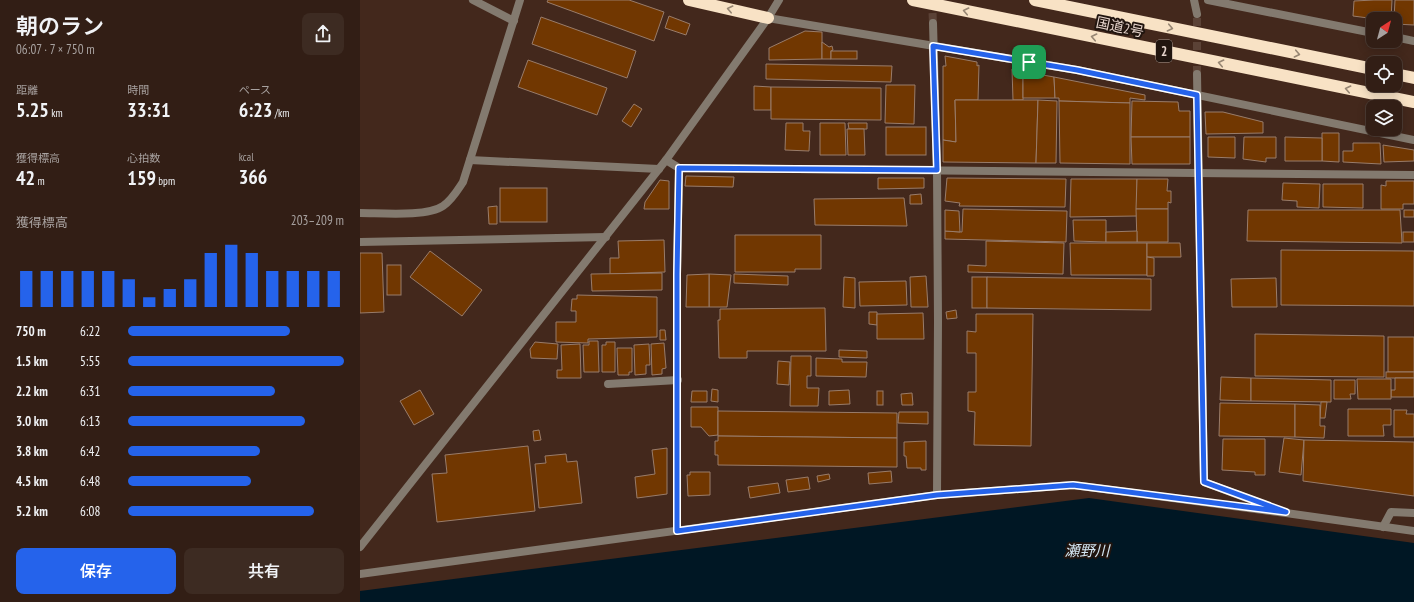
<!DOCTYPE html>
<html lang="ja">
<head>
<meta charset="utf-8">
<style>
	:root { --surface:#321e15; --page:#3d2b22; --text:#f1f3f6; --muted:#a8a2a0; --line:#4d3c34; --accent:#2563eb }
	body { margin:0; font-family:"PT Sans Narrow","Noto Sans JP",sans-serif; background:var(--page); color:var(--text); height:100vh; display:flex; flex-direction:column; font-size:15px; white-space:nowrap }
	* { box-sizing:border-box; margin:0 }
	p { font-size:13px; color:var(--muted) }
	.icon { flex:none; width:22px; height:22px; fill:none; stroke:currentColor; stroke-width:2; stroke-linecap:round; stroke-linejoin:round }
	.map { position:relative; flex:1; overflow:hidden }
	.drawer { display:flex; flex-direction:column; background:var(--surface); width:360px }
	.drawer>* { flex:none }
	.needle { width:26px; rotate:36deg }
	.buttons { position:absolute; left:1006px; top:12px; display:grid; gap:8px }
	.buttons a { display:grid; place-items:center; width:36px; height:36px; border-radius:8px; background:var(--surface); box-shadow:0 2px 10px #0003,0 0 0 1px var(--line); font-size:20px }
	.pin { position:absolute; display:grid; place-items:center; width:34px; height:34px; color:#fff; margin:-17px; border-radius:8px; box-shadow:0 2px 6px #0006 }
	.round { display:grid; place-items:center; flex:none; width:42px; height:42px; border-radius:8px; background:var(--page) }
	.head { display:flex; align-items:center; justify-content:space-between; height:68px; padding:0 16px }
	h1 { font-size:22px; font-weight:600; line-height:30px }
	.figures { display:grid; grid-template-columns:repeat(3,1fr); gap:6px; height:68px; padding:4px 16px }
	.figures div { display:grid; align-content:center }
	.figures b { font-size:20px; font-weight:600 }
	.figures small { font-size:11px; font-weight:400 }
	.figures p { font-size:11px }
	.chart { height:112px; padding:8px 16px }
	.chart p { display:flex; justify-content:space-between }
	.chart svg { width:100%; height:72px; margin-top:4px; stroke:var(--accent); stroke-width:6 }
	.cta { display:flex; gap:8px; margin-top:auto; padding:8px 16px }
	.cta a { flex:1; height:46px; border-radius:8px; background:var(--accent); color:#fff; font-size:16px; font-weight:600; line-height:46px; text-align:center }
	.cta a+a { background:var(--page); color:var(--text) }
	ul { padding:0 16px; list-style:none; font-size:13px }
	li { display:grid; grid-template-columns:64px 48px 1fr; align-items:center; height:30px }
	li i { height:10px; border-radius:5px; background:var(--accent) }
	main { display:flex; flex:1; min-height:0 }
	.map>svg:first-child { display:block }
	.water { fill:#001724 }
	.building { fill:#713701; stroke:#997c6a }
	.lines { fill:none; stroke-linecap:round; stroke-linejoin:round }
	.street-tunnel { stroke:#5b4236; stroke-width:8; stroke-dasharray:8 4; stroke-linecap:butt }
	.lane { stroke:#837a6f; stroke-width:8 }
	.street { stroke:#837a6f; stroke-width:8 }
	.highway { stroke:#f8e2c5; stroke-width:12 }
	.oneway { stroke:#978673 }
	.route-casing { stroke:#fff; stroke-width:8 }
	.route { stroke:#2563eb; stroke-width:5 }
	.labels { text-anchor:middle; stroke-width:4; stroke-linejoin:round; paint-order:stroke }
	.shield { fill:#21150f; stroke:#ab9b93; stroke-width:1 }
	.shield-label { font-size:13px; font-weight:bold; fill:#e6d4cc }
	.street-label { font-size:14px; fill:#e6d4cc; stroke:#21150f }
	.water-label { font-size:15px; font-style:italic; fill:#d3e6f2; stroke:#21150f }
</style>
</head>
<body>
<main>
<section class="drawer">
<div class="head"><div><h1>朝のラン</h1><p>06:07 · 7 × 750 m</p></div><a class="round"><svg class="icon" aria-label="share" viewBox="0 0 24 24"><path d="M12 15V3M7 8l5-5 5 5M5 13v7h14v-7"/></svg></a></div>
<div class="figures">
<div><p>距離</p><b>5.25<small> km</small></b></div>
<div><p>時間</p><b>33:31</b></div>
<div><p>ペース</p><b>6:23<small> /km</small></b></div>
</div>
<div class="figures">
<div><p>獲得標高</p><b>42<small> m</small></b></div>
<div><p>心拍数</p><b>159<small> bpm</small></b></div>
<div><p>kcal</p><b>366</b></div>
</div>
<div class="chart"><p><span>獲得標高</span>203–209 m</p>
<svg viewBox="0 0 160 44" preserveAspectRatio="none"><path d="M5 44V22M15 44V22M25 44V22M35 44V22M45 44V22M55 44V27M65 44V38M75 44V33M85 44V27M95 44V11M105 44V6M115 44V11M125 44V22M135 44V22M145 44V22M155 44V22"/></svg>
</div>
<ul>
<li><b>750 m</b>6:22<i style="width:75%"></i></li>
<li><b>1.5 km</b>5:55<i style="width:100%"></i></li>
<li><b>2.2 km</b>6:31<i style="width:68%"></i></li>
<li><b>3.0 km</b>6:13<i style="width:82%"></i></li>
<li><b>3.8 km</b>6:42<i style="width:61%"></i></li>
<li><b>4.5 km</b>6:48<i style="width:57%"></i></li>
<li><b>5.2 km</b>6:08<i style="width:86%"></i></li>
</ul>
<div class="cta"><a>保存</a><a>共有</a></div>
</section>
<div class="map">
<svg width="1054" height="602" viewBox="0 0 1054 602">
	<rect width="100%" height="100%" fill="#43281c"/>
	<!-- water -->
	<polygon class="water" points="729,498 1054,543 1054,602 0,602 0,591"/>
	<!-- building -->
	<g class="building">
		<polygon points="188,0 269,0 304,12 294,41 187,2"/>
		<polygon points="1014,0 1032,0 1031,19 1016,19 993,16 994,1"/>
		<polygon points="1035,0 1054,0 1054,25 1035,24 1035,19 1034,19"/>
		<polygon points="309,16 330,24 326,35 305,28"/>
		<polygon points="181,17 276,51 267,78 172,44"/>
		<polygon points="445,31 462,32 462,59 409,60 409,48"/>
		<polygon points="462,42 469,47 472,46 473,50 471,51 471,59 462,59"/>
		<rect x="471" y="51" width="26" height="8"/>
		<polygon points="585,56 617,62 617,66 619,65 618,100 595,100 596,142 583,140 583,66 586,66"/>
		<polygon points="168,60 247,88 237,115 158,87"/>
		<polygon points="406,64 532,66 531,82 406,79"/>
		<polygon points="652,69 658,69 663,73 663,100 653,100"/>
		<polygon points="666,72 694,77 695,98 663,98 663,73"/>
		<polygon points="694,77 785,95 785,100 770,98 770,103 699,101 699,98 695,98"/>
		<polygon points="526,85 555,85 554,124 525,123"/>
		<polygon points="394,86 411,87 411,110 394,110"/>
		<polygon points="411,87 521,88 521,120 411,119"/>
		<polygon points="595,100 678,100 676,163 583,162 583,140 596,142"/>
		<polygon points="678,100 697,101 696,163 676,163"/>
		<polygon points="699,101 770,103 770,164 700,163"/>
		<polygon points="772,101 818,102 819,111 830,111 830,137 771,137"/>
		<polygon points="274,104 282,109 271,127 262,121"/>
		<polygon points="845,112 863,112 903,122 903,133 846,134"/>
		<polygon points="426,123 443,123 443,131 450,131 449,151 425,150"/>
		<polygon points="460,123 485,123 486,155 460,155"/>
		<polygon points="488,123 507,123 507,129 489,129"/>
		<rect x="526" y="127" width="40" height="28"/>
		<polygon points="487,129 504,129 505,155 488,155"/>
		<polygon points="962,133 979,133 979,162 962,161"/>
		<polygon points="771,137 830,137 830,164 772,164"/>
		<polygon points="848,137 875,137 875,158 848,157"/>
		<polygon points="884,137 916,137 916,158 906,158 906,162 883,159"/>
		<polygon points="925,137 962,138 962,161 925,161"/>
		<polygon points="993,143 1020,143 1021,164 983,162 983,151 993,151"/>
		<polygon points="1023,145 1054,150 1054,161 1024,162"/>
		<polygon points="326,176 374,177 373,187 325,186"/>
		<polygon points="518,178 564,178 564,188 518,189"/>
		<polygon points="587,178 706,179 705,207 599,206 600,203 585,201"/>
		<polygon points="711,179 777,179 777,216 710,217"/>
		<polygon points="777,179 808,179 807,191 811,191 811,203 808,202 808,209 776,209"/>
		<polygon points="300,180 309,181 309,209 284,209 285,202"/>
		<polygon points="1026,181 1054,181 1054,204 1043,204 1043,209 1021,209 1021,185 1026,186"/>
		<polygon points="923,183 960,184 959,208 937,207 937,201 922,200"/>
		<polygon points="963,184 1003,184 1003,208 963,207"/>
		<rect x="140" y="188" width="47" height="34"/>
		<polygon points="561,194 562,204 550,204 550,195"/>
		<polygon points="544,198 547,226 455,225 454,199"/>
		<polygon points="137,206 137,224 129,224 128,207"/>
		<polygon points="603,209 707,211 706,242 585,239 585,231 602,232"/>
		<polygon points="776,209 808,209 808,242 777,242"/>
		<polygon points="585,210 599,211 600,232 585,231"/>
		<polygon points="888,210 1040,210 1042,243 887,241"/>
		<rect x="1044" y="210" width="10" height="7"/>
		<polygon points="713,220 746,220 746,242 714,241"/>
		<polygon points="777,231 777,242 746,242 746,232"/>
		<rect x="1043" y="232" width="11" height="10"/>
		<polygon points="375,235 461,235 461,269 435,269 435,272 375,272"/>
		<polygon points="304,240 305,272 250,274 250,258 259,258 258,241"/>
		<polygon points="626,241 704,243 703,274 608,272 608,265 626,266"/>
		<polygon points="710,243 787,243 787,275 711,275"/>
		<polygon points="787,243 820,243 821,257 787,257"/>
		<polygon points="921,250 1054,251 1054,306 921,305"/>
		<polygon points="70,251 122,290 102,316 50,277"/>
		<polygon points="0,253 22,253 24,312 0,313"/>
		<polygon points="787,257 794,258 794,276 787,276"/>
		<rect x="27" y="265" width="14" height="30"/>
		<polygon points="302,273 302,290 232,291 231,274"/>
		<polygon points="349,274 371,275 367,307 349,307"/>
		<polygon points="349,274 349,307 326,307 327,275"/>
		<polygon points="374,274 428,276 428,285 374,283"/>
		<polygon points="566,276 568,307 551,307 550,277"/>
		<polygon points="484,277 495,278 495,308 483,307"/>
		<rect x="612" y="277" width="15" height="31"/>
		<polygon points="627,277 791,279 791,310 627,308"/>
		<polygon points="916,278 917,307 872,307 871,279"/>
		<polygon points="546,281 547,305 500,306 499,282"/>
		<polygon points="217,295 297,297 297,337 228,339 228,343 196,342 196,322 216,322 216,311 211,311 212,299 217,299"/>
		<polygon points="465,308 466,351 387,351 387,358 359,358 358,320 360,320 360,309"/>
		<polygon points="596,310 597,318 587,319 586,312"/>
		<polygon points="509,312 517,312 517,325 509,324"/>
		<polygon points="563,313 564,339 517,339 517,314"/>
		<polygon points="616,314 673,314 671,446 614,445 615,412 608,411 608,392 616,392 616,353 607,353 607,331 616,332"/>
		<polygon points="300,330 305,330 306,340 300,340"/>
		<polygon points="895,334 1024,336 1024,377 895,376"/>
		<rect x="1028" y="337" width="26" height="35"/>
		<polygon points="229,341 238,341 239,372 224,372 223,345 229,345"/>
		<polygon points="175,342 198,344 197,359 171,358 170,349"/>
		<polygon points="246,342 255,342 255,372 242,372 242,345 246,345"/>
		<polygon points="304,343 306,368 302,369 302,374 292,375 291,344"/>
		<polygon points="220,344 221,378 197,378 197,370 202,370 201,345"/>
		<polygon points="289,344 290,365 286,365 286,374 275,375 274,345"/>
		<polygon points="257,348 272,348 272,372 269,372 269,375 258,375"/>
		<polygon points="479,350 507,351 507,358 479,357"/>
		<polygon points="431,356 451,356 451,376 447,376 447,388 459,388 458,406 430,406"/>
		<polygon points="456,358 482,359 482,362 507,362 506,377 456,376"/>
		<polygon points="418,361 430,362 429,385 417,384"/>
		<rect x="1026" y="372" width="28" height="6"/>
		<polygon points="861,377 891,378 891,401 860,400"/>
		<polygon points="891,378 971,380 971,402 891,401"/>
		<polygon points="1035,378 1054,378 1054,397 1031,397 1031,390 1035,390"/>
		<polygon points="997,379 1031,379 1031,399 998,399"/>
		<polygon points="974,380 995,380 995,394 990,394 991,399 974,399"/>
		<polygon points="352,389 358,390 358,402 351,401"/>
		<polygon points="60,390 74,414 54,425 40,401"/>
		<polygon points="489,390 490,404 469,405 469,391"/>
		<polygon points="332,391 347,391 347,402 331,402"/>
		<rect x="517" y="391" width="6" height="14"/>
		<polygon points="552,393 553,405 542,405 541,394"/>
		<polygon points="961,402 967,402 965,418 960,418"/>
		<polygon points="860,403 935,404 935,437 859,436"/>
		<polygon points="935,404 960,405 960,426 965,426 964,438 935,437"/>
		<polygon points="331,407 358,407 358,435 349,436 341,427 331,427"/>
		<polygon points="988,409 1031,409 1031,425 1023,425 1024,436 988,436"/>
		<polygon points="1034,410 1047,410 1046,414 1054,414 1054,437 1034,437"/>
		<polygon points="358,411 537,413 537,438 358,436"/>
		<polygon points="539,412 568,412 568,424 538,423"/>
		<polygon points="179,430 181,440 174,441 173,431"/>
		<polygon points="358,436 537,438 537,467 358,465 358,455 355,455 355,441 358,441"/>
		<polygon points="924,438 944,440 941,475 919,472"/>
		<polygon points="863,439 905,439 905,475 895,475 895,472 862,470"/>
		<polygon points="944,440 1054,442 1054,496 943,481"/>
		<polygon points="566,441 566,470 561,470 561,468 547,468 546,456 544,456 544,442"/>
		<polygon points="168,446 175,511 77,522 72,474 87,473 85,455"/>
		<polygon points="307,448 307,494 277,498 275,477 295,474 292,450"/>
		<polygon points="206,454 207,462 217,461 222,503 179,508 175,464 186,463 185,456"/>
		<polygon points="531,471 532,482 509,484 508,473"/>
		<polygon points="330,472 350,472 350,495 328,496 327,475 330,475"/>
		<polygon points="469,474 470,479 458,482 457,476"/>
		<polygon points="448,477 450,489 428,492 426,480"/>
		<polygon points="418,483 420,493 390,498 388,487"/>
	</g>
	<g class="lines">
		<!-- street-tunnel -->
		<g class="street-tunnel">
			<polyline points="572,1 573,23"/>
			<polyline points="837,74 837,14"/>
		</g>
		<!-- lane -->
		<g class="lane">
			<polyline points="113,0 154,21"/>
			<polyline points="110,160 299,169"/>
			<path d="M0,213C21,213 67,217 83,206C92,200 97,191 103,182L160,0"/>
		</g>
		<!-- street -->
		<g class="street">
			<polyline points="834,0 837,14"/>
			<polyline points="848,0 1013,33"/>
			<polyline points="408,18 717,70 1054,140"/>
			<polyline points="573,23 577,170 578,321 577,495"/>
			<polyline points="1035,37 1054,41"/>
			<polyline points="837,74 844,482 913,508"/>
			<polyline points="306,160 319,168 1054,175"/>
			<polyline points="0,242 246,237"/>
			<polyline points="248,384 318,380"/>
			<polyline points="1023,527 1031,512 1054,513"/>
			<polyline points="317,531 317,274 319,168"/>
			<polyline points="0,547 306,160 408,18 419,0"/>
			<polyline points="0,574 577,495 713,485 926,513 1054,531"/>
		</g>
		<!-- highway -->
		<g class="highway">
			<polyline points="329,0 408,18"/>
			<polyline points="553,0 1054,102"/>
			<polyline points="675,0 1013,69"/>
			<polyline points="1035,74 1054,78"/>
		</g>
	</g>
	<!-- one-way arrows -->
	<defs><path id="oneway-chevron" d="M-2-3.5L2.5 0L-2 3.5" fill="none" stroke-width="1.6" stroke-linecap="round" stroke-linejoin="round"/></defs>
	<g class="oneway">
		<use href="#oneway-chevron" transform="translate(370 9) rotate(-167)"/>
		<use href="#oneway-chevron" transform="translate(606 11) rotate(-168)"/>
		<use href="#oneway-chevron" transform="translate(810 28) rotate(12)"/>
		<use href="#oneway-chevron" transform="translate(734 37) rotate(-168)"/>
		<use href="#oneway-chevron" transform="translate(937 54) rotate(12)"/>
		<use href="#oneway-chevron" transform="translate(861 63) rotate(-168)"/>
		<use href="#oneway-chevron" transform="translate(988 89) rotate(-168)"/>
	</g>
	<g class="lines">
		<!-- route casing -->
		<g class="route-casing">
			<polygon id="route" points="573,46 717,70 837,95 844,482 926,512 713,485 577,495 317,531 317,274 319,168 577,170"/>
		</g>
		<!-- route -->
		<use href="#route" class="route"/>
	</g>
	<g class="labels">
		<!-- shield labels -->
		<rect class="shield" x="796" y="40" width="16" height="22" rx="3"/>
		<g class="shield-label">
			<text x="804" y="56">2</text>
		</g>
		<!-- street labels -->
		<g class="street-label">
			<text transform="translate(760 27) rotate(12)" y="5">国道2号</text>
		</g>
		<!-- water labels -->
		<g class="water-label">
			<text x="727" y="556">瀬野川</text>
		</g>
	</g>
</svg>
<div class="buttons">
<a><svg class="needle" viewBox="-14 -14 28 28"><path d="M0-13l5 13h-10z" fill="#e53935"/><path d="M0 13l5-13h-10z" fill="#a8a2a0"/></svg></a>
<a><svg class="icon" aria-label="locate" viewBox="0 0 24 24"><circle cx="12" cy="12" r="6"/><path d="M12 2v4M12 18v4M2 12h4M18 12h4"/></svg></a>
<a><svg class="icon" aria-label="layers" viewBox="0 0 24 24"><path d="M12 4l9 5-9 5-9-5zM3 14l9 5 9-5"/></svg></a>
</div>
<div class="pin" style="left:669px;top:62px;background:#1e9e55"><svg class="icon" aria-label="arrive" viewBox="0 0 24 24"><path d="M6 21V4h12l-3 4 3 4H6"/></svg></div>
</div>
</main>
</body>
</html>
